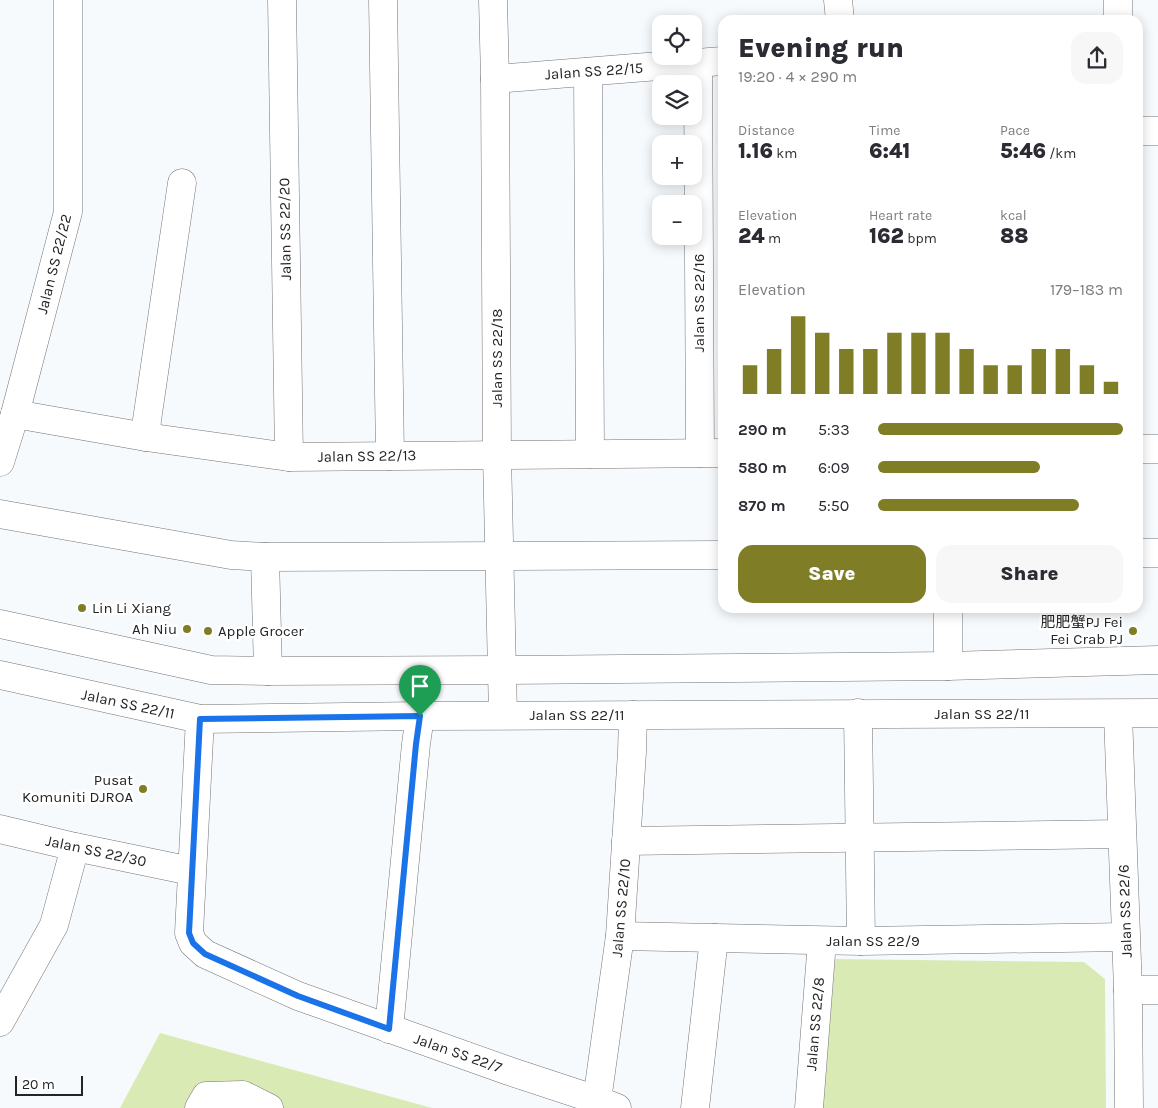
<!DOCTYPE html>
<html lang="en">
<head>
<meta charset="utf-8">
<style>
	:root { --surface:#fff; --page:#f7f7f7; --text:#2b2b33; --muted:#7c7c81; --accent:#7f7e26 }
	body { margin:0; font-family:Karla,"Noto Sans SC",sans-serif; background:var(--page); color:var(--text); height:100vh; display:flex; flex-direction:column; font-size:19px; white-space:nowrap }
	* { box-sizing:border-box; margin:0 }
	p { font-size:16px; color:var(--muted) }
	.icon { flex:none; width:28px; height:28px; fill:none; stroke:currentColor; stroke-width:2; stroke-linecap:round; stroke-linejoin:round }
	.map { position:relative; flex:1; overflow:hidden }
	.details { position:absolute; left:718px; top:15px; width:425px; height:598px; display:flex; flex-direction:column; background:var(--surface); border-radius:15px; box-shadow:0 2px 12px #0003 }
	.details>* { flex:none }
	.controls { position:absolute; left:652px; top:15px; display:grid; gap:10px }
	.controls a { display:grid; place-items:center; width:50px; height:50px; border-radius:10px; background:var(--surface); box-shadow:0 2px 12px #0003; font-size:25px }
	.scale { position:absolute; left:15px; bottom:12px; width:68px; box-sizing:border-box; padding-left:5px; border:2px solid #232425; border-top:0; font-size:14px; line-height:18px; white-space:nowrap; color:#232425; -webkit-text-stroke:4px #fff; paint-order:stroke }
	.pin { position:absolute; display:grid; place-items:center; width:42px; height:42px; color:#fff; margin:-51px -21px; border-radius:50% 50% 50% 0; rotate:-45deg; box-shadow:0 0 5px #0007 }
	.pin .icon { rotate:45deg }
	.round { display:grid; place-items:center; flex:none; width:52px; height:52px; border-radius:15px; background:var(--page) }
	.headline { display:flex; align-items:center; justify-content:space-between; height:85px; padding:0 20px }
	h1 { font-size:28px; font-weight:800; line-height:38px }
	.stats { display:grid; grid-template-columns:repeat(3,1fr); gap:8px; height:85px; padding:5px 20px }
	.stats div { display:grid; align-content:center }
	.stats b { font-size:21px; font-weight:800 }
	.stats small { font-size:14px; font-weight:400 }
	.stats p { font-size:14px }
	.chart { height:140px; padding:10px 20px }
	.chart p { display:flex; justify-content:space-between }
	.chart svg { width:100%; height:90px; margin-top:5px; stroke:var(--accent); stroke-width:6 }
	.cta { display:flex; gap:10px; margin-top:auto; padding:10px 20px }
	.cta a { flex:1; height:58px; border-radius:15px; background:var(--accent); color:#fff; font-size:20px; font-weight:800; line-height:58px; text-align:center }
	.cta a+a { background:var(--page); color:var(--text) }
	ul { padding:0 20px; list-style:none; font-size:16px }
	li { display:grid; grid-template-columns:80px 60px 1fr; align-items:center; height:38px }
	li i { height:12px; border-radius:6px; background:var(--accent) }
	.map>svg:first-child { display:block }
	.green { fill:#daeab4 }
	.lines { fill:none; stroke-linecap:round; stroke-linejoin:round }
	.minor-casing { stroke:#727477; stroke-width:29 }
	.minor { stroke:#fff; stroke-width:28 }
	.route-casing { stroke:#fff; stroke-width:10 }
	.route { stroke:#1a73e8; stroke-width:6 }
	.poi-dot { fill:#7f7e26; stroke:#fff; stroke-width:2 }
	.labels { text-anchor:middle; stroke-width:5; stroke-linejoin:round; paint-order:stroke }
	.street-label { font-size:15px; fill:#232425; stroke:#fff }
	.poi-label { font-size:15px; fill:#232425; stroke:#fff; text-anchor:end }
</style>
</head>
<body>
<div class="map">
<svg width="1158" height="1108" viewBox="0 0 1158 1108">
	<rect width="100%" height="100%" fill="#f7fafd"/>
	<!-- green -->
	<g class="green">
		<polygon points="835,959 1084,962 1105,979 1106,1108 823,1108"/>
		<polygon points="160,1033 432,1108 120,1108"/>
	</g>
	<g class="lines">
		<!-- minor casing -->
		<g class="minor-casing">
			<g id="minor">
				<polyline points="282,0 289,457"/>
				<polyline points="383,0 390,456"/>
				<polyline points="493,0 495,79 497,455 503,715"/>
				<polyline points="838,0 840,20"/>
				<polyline points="1118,0 1118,20"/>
				<polyline points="698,63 700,453"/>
				<polyline points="588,72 590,454"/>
				<polyline points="495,79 722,61"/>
				<polyline points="1138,131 1158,131"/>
				<polyline points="15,414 146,437 289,457 722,453"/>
				<polyline points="146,437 147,420 182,183"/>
				<polyline points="1138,449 1158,449"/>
				<polyline points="0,462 15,414 68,212 68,0"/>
				<polyline points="0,514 231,555 265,557 722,555"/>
				<polyline points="1138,553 1158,553"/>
				<polyline points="265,557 268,671"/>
				<polyline points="948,608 948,666"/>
				<polyline points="0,624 211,670 268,671 501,670 948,666 1158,660"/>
				<polyline points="0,675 200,719 420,716 1158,713"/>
				<polyline points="858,713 861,941"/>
				<polyline points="1118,714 1128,990 1129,1108"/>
				<polyline points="200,719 189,933 193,943 205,954 298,996 509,1071 597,1100 617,1108"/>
				<polyline points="0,829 75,847 191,871"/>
				<polyline points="626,841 1121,834"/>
				<polyline points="620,936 861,941 1125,937"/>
				<polyline points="1128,990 1158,990"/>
				<polyline points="0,1022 54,925 75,847"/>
				<polyline points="389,1029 416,744 420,716"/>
				<polyline points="597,1100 620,936 632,752 633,715"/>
				<polyline points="199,1108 206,1096 243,1095 269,1108"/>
				<polyline points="695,1108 714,938"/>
				<polyline points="809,1108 822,941"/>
			</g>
		</g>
		<!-- minor -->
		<use href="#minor" class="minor"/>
	</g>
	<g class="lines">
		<!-- route casing -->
		<g class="route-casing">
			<polygon id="route" points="420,716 416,744 389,1029 298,996 205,954 193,943 189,933 200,719"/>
		</g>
		<!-- route -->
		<use href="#route" class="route"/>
	</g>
	<!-- markers -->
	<g class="poi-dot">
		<circle cx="82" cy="608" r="5"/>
		<circle cx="187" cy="629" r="5"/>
		<circle cx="208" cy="631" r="5"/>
		<circle cx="1133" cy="631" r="5"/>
		<circle cx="143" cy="789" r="5"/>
	</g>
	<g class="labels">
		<!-- street labels -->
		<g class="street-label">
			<text transform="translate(594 71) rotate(-4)" y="5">Jalan SS 22/15</text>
			<text transform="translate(285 229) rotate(-91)" y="5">Jalan SS 22/20</text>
			<text transform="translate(54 264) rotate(-76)" y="5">Jalan SS 22/22</text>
			<text transform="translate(699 303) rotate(-90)" y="5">Jalan SS 22/16</text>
			<text transform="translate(497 358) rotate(-90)" y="5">Jalan SS 22/18</text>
			<text transform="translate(367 456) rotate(-1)" y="5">Jalan SS 22/13</text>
			<text transform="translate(128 704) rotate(12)" y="5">Jalan SS 22/11</text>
			<text x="982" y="719">Jalan SS 22/11</text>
			<text x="577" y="720">Jalan SS 22/11</text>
			<text transform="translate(96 851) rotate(12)" y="5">Jalan SS 22/30</text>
			<text transform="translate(621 908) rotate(-85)" y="5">Jalan SS 22/10</text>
			<text transform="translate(1125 911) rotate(-92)" y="5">Jalan SS 22/6</text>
			<text x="873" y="946">Jalan SS 22/9</text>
			<text transform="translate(815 1024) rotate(-85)" y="5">Jalan SS 22/8</text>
			<text transform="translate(458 1053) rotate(19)" y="5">Jalan SS 22/7</text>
		</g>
		<!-- poi labels -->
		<g class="poi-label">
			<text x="92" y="613" text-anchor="start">Lin Li Xiang</text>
			<text x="1123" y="627">肥肥蟹PJ Fei<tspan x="1123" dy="17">Fei Crab PJ</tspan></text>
			<text x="177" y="634">Ah Niu</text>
			<text x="218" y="636" text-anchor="start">Apple Grocer</text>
			<text x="133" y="785">Pusat<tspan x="133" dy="17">Komuniti DJROA</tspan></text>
		</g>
	</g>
</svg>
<div class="controls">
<a><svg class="icon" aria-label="locate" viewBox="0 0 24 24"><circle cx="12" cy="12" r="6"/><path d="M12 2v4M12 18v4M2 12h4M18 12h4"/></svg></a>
<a><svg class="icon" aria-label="layers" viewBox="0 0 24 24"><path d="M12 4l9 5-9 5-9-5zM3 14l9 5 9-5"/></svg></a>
<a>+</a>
<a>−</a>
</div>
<div class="scale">20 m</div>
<div class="pin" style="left:420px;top:716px;background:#1e9e55"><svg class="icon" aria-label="arrive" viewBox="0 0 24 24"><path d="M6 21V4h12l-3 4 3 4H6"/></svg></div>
<section class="details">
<div class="headline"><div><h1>Evening run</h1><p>19:20 · 4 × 290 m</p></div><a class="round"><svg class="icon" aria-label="share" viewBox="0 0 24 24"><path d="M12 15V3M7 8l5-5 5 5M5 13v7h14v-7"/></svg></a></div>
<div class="stats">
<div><p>Distance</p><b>1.16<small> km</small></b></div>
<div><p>Time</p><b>6:41</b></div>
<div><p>Pace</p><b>5:46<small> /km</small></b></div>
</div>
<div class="stats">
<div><p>Elevation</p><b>24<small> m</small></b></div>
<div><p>Heart rate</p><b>162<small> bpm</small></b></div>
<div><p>kcal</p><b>88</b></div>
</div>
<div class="chart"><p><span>Elevation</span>179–183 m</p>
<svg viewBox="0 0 160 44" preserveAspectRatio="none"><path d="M5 44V30M15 44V22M25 44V6M35 44V14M45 44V22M55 44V22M65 44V14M75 44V14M85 44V14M95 44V22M105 44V30M115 44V30M125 44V22M135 44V22M145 44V30M155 44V38"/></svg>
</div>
<ul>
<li><b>290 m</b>5:33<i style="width:100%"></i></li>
<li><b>580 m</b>6:09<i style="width:66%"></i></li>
<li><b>870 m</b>5:50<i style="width:82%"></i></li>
</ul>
<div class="cta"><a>Save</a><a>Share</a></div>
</section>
</div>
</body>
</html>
